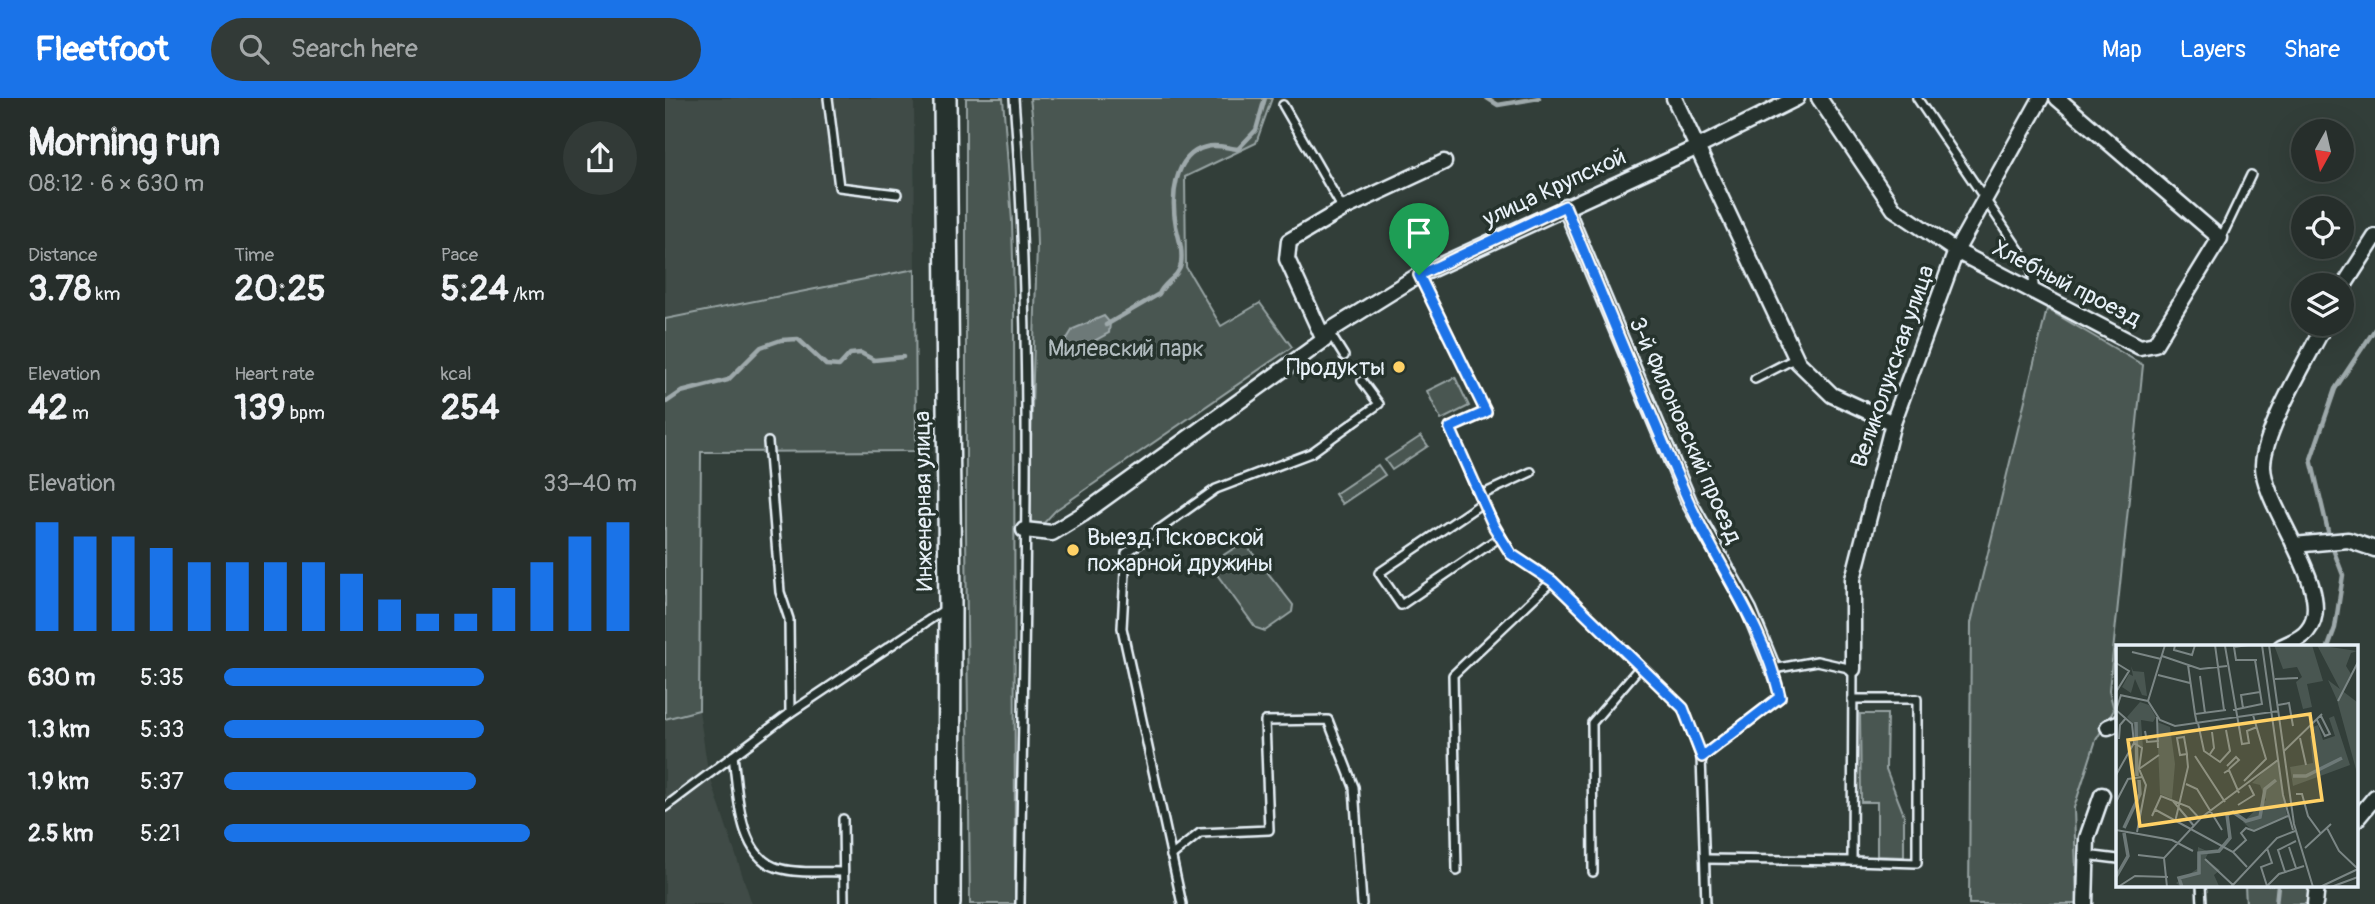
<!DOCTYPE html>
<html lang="en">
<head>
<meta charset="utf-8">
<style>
	:root { --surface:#262e2b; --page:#323a37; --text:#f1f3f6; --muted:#a4a8a9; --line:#424a47; --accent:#1a73e8 }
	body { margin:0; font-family:Pangolin,sans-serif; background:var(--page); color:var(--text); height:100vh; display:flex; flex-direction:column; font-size:26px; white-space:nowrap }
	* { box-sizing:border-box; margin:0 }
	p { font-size:23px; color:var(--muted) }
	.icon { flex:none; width:38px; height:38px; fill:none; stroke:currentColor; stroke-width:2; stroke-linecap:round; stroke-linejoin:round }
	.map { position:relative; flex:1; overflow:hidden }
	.drawer { display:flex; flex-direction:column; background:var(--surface); width:665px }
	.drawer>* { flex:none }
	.needle { width:46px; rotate:188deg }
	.controls { position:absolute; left:1626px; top:21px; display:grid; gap:14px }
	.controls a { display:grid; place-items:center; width:63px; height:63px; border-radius:50%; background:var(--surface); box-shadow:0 7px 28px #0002,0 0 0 2px var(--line); font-size:35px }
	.pin { position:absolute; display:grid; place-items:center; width:60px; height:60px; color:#fff; margin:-72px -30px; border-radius:50% 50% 50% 0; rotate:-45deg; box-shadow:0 0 7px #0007 }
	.pin .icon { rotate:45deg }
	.round { display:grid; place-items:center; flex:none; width:74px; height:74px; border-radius:37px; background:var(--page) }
	.summary { display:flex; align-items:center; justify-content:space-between; height:119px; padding:0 28px }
	h1 { font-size:38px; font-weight:700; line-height:52px }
	.stats { display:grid; grid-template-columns:repeat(3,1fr); gap:10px; height:119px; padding:7px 28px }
	.stats div { display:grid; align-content:center }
	.stats b { font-size:35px; font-weight:700 }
	.stats small { font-size:19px; font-weight:400 }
	.stats p { font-size:19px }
	.chart { height:196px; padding:14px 28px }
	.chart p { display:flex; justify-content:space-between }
	.chart svg { width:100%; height:126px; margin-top:7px; stroke:var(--accent); stroke-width:6 }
	ul { padding:0 28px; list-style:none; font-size:23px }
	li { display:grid; grid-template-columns:112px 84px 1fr; align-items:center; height:52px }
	li i { height:18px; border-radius:9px; background:var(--accent) }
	header { display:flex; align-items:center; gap:42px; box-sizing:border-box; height:98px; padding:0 35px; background:var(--accent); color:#fff }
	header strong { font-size:33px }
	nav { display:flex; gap:38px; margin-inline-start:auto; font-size:24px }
	.search { width:490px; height:63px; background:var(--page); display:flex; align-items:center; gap:18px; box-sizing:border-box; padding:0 24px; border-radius:38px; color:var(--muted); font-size:26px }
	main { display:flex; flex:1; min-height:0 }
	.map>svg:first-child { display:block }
	.built { fill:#3f4b46 }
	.green { fill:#495651; stroke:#98a4a4; stroke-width:2 }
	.water { fill:#6d7978; stroke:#9ea9ab; stroke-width:2 }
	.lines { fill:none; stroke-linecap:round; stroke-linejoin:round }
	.stream { stroke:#9ea9ab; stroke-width:4.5 }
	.service-casing { stroke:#e8f1f8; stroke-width:12 }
	.minor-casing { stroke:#e8f1f8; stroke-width:19 }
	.secondary-casing { stroke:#e8f1f8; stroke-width:26 }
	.service { stroke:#26332d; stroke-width:7 }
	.minor { stroke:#26332d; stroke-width:14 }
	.secondary { stroke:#26332d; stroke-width:21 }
	.route-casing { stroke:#fff; stroke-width:14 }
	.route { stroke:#1a73e8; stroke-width:9 }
	.poi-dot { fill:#ffd166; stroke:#26332d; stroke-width:2.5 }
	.labels { text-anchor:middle; stroke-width:7; stroke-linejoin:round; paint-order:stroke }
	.street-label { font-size:23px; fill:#e8f1f8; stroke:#26332d }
	.park-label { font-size:23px; fill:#b0bbbe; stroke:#26332d }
	.poi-label { font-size:23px; fill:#e8f1f8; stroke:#26332d; text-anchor:end }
	.inset-river { fill:none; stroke:#6d7978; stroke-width:3.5 }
	.inset-road { fill:none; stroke:#7b8685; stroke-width:2 }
	.view { fill:#ffd166; fill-opacity:0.15; stroke:#ffd166; stroke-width:3.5 }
	.inset-edge { fill:none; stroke:#e8f1f8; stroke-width:3.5 }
</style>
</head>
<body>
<header>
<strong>Fleetfoot</strong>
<div class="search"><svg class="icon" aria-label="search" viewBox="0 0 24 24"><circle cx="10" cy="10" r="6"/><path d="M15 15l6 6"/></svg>Search here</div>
<nav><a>Map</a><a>Layers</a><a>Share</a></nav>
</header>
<main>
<section class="drawer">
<div class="summary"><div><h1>Morning run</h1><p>08:12 · 6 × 630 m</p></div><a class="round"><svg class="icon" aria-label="share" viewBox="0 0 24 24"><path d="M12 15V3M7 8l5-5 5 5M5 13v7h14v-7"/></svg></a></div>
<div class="stats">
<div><p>Distance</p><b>3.78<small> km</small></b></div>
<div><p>Time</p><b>20:25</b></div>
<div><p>Pace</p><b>5:24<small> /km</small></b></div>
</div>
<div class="stats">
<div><p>Elevation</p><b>42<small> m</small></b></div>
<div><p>Heart rate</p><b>139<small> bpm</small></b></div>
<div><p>kcal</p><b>254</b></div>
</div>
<div class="chart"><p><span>Elevation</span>33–40 m</p>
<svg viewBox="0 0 160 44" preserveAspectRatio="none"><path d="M5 44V6M15 44V11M25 44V11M35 44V15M45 44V20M55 44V20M65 44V20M75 44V20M85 44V24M95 44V33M105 44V38M115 44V38M125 44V29M135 44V20M145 44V11M155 44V6"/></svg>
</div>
<ul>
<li><b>630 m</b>5:35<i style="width:63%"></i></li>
<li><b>1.3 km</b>5:33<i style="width:63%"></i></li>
<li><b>1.9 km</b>5:37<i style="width:61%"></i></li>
<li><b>2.5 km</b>5:21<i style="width:74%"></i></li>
</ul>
</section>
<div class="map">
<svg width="1710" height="806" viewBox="0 0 1710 806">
	<rect width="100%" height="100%" fill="#323e39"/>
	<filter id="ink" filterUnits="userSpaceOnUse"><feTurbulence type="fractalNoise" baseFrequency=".0143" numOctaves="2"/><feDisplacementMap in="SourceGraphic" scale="14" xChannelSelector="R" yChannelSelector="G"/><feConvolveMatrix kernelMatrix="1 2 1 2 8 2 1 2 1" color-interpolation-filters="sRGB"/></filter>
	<g filter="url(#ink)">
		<!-- built -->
		<g class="built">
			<polygon points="0,0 249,0 250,171 0,221"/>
			<polygon points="34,612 43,673 87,806 0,806 0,621"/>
		</g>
		<!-- green -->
		<g class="green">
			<polygon points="301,0 338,0 347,123 349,200 350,806 305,806 301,434"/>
			<polygon points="365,0 607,0 591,45 520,79 521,169 556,228 595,205 627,249 391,412 363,442 372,147 368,24"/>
			<polygon points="250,171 251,353 36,354 34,612 0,621 0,221"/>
			<polygon points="1382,211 1478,267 1444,592 1449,612 1431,642 1409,710 1412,806 1304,806 1306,525"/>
			<polygon points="790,279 804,308 776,322 762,293"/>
			<polygon points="756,338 763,348 727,372 720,362"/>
			<polygon points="713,367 720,377 677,406 670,396"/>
			<polygon points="579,444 628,507 627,514 600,533 591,530 548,471 549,463"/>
			<polygon points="1195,616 1222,616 1221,671 1239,717 1239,759 1212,758 1212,704 1196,704"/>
			<polygon points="1580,787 1644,787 1642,806 1581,806"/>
		</g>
		<!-- water -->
		<polygon class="water" points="439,218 445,225 444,235 402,258 398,247 408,231"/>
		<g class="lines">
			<!-- stream -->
			<g class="stream">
				<polyline points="822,0 833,7 874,0"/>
				<path d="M441,227L494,196C499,184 514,179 516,166C518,152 514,141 511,128C506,101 508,57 541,49C552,46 562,50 573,51L591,32L600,0"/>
				<polyline points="0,305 16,294 63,282 96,249 116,242 133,241 161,267 174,268 185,256 196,255 209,262 238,259"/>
				<polyline points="1663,433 1646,361 1670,291 1710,231"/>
				<polyline points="1663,549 1670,530 1678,477 1668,451"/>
				<polyline points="1611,806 1613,787"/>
			</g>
			<!-- service casing -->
			<g class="service-casing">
				<g id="service">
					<polyline points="163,0 174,89 232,96"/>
					<path d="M349,0C370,267 358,539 355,806"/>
					<polyline points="1252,0 1355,153 1367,172 1370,194"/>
					<polyline points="618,7 678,111"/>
					<polyline points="1556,140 1586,77"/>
					<polyline points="754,177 821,314 785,330 814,398 866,374"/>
					<polyline points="664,234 679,258"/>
					<polyline points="1090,281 1131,260"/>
					<polyline points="103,344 115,494 124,521 125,615"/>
					<polyline points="816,402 846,456 887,483"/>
					<polyline points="817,405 714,475 736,507 835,439"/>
					<path d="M68,658C73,691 72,758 113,770C132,776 158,773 178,774"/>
					<polyline points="1036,659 1115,599 1108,571 1152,563 1188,571 1187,763 1252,765 1252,601 1187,601"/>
					<polyline points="0,709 125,615 282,510"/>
					<polyline points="178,721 179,806"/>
					<polyline points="1421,757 1453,761"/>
					<polyline points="506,758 535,735 604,732 600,623 663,622 689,689 697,806"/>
					<polyline points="1041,761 1187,763"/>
					<polyline points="792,773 788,577 887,483 1018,610 1036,659 1041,806"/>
					<polyline points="928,774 927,625 974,570"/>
					<polyline points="1536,787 1537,806"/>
					<polyline points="517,806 457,530 461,455 551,391 646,355 714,306 697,283"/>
				</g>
			</g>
			<!-- minor casing -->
			<g class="minor-casing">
				<g id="minor">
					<polyline points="1009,0 1133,264 1167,297 1228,325"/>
					<polyline points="1154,0 1229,111 1291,153 1475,249 1490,246 1555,140 1392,0"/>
					<polyline points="900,108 1024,404 1084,512 1108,571"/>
					<polyline points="1676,192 1710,139"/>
					<polyline points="659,242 622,161 624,143 678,111 779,64"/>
					<polyline points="359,432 387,435 418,416 659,242 664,233 754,177 1031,50 1132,0"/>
					<polyline points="1629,447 1683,442 1710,451"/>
					<path d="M1616,549C1626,544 1637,541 1643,532C1673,495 1597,408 1598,367C1599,332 1643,260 1660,226"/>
					<polyline points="1188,571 1188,481 1228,325 1291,153 1376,0"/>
					<polyline points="1443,629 1453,625"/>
					<polyline points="1691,722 1710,699"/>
					<polyline points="1420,806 1422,740 1437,697"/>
					<polyline points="1650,806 1652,787"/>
				</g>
			</g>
			<!-- secondary casing -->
			<g class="secondary-casing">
				<polyline id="secondary" points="280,0 285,508 284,806"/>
			</g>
			<!-- service -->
			<use href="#service" class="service"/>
			<!-- minor -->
			<use href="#minor" class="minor"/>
			<!-- secondary -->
			<use href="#secondary" class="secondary"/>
		</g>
	</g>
	<g class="lines" filter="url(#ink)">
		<!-- route casing -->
		<g class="route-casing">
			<path id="route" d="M900,108C941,206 980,305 1023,402C1053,469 1098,526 1115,599L1037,659L1018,610L887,483L846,456L829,429L785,330L821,314L754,177Z"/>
		</g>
		<!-- route -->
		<use href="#route" class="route"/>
	</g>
	<!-- markers -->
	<g class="poi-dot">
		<circle cx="734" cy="269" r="7"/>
		<circle cx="408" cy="452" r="7"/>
	</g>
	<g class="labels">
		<!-- street labels -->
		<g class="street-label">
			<text transform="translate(889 89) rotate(-25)" y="8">улица Крупской</text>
			<text transform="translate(1402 185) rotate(27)" y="8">Хлебный проезд</text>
			<text transform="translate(1227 268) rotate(-71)" y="8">Великолукская улица</text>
			<text transform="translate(1021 332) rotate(66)" y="8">3-й Филоновский проезд</text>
			<text transform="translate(258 403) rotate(-91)" y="8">Инженерная улица</text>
		</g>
		<!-- park labels -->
		<g class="park-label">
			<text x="461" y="258">Милевский парк</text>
		</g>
		<!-- poi labels -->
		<g class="poi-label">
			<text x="720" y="277">Продукты</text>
			<text x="422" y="447" text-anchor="start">Выезд Псковской<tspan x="422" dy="26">пожарной дружины</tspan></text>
		</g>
	</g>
	<!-- overview -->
	<g transform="translate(1451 547)">
		<rect width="242" height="242" fill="#323e39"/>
		<path d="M158,0H196L207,36L191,39L196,62L187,64L180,37L186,32L181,22L167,24ZM201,0L241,6L235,8L230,21L235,29L226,48ZM15,21L17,26L28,27L31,51L26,50L19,34L15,48L6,42L13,29L17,31ZM212,35L241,57V128L221,55ZM24,57L33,60L40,72L37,77L25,75L27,103L19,98V81L11,72ZM218,71L234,120L177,141L174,122L197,118L194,91L199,88L197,82L202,80L207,95L219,91L213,73ZM41,77L54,82L59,119L56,154L44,149ZM161,114L171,171L138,187L127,177L150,155L144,140L136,138ZM82,202L93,207L89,214L104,225L98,230L103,241H64L60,238L81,224Z" fill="#495651"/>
		<path class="inset-river" d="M20,77L21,131M177,131H190L226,113M8,183L24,149L23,135M0,232L12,211L8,188M66,242L63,233L83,228V208L103,206L114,193L111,170L117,167L130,176L144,172L149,144L160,135"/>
		<path class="inset-road" d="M59,0L58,5L76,10L79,0M99,0L108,65M132,0L118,2L120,15H141M146,0L167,150L177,185M153,0L178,179L197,242M109,1L126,99L133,98L131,86L141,82M16,7L45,14M46,11L84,24L111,21M0,18L13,26L0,47M72,20L79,69M42,30L74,38M84,31L89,68M159,34L182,33M4,50L32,56M32,56L44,75L59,81L163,66M32,56L49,0M222,56L242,17M162,60L173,58L177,81M127,63L125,50L144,47M117,65L146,59L139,15M41,72L42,103M201,75L209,91L214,89L205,71M82,78L88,106L104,117L114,106L110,85M81,79L79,69L110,65M29,86L31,97L43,96M184,93L190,120M3,94L4,80L10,73M18,98L26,103L23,124M168,106L206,69M94,109L98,103L96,87M79,111L109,157M111,121L120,112L123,115L113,124M108,128L113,125L123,148M0,130L18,98L16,79L0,65L5,50M128,136L150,114L137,70M70,139L81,144L106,185M180,149H186L192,171L205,189M57,156L78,181M0,157L12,134L26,132M122,160L138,150L133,140M38,164L117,207L131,222M36,171L45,151L73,162L84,174M59,177L72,122L71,112V109L68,92L61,93L64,110L71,109M211,183L223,206L242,224M0,185L56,195L77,206M21,187L30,140L23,124L43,110M173,202L180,223M189,203L215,179M117,207L130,195L125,188L130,183L138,186L172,171M22,210L48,213M89,214L117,240M169,227L162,205L180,196M151,241L145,222L156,218L151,203M151,241L163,229L188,221M2,242L19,231L52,232M51,242L48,213L86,172L162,115M115,242L161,193L179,186M204,242L242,224M215,242L242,232"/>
		<path class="view" d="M194,69L206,155L24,181L12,95Z"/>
		<rect width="242" height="242" class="inset-edge"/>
	</g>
</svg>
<div class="controls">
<a><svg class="needle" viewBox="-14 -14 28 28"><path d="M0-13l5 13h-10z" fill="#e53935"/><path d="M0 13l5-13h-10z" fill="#a4a8a9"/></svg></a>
<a><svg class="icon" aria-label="locate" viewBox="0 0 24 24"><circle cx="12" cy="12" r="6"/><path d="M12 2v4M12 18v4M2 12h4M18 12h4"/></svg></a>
<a><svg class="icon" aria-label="layers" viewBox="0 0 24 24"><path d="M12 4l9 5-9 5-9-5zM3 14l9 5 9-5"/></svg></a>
</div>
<div class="pin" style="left:754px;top:177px;background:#1e9e55"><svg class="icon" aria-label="arrive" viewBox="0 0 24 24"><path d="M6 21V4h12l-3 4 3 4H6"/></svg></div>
</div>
</main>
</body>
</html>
